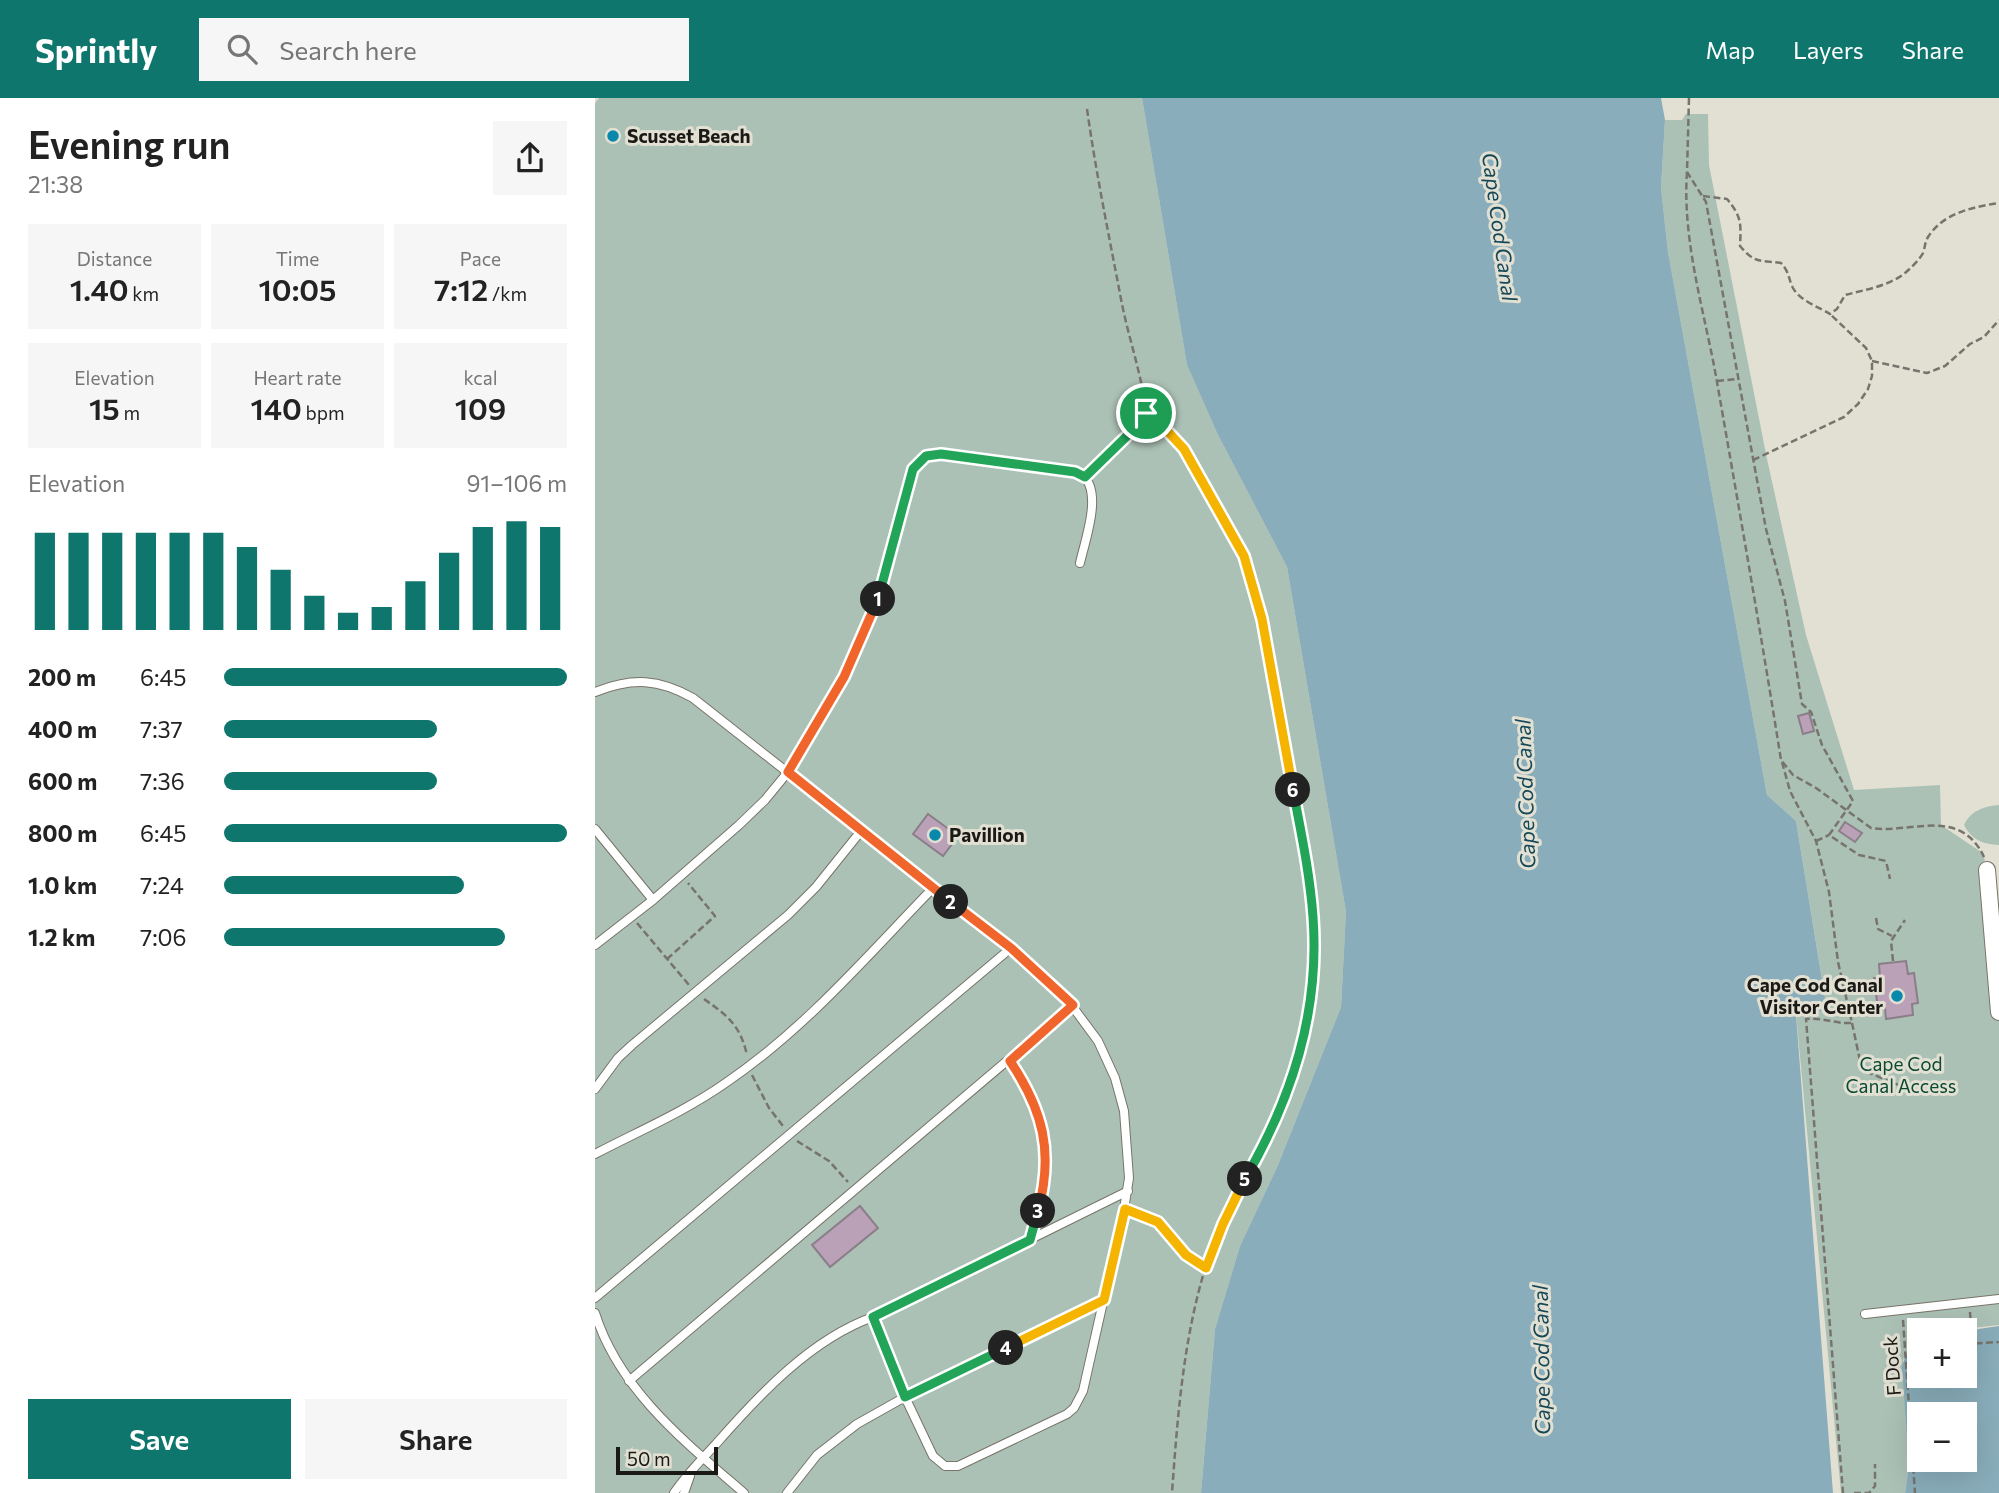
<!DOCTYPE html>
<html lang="en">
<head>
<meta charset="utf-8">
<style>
	:root { --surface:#fff; --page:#f6f6f6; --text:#222; --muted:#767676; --accent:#0f766e }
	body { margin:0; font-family:Commissioner,sans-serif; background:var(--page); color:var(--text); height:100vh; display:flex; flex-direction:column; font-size:26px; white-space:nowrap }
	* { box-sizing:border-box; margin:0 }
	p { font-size:23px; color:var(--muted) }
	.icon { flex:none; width:38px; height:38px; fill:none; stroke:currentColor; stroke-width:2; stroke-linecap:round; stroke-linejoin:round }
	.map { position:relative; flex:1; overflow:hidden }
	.panel { display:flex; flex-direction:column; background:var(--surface); width:595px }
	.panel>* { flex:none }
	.controls { position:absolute; left:1312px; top:1220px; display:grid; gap:14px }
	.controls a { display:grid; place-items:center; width:70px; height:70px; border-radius:0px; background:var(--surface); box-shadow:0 7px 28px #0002; font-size:35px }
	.scale { position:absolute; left:21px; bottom:18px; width:102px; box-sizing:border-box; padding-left:7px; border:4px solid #1a1915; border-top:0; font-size:19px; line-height:24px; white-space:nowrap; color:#1a1915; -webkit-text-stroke:5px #e2e0d2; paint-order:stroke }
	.pin { position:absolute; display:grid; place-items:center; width:60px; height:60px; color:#fff; margin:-30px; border:4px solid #fff; border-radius:50%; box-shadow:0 2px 7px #0007 }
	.km { position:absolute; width:35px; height:35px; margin:-18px; border-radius:50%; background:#222; color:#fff; font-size:19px; line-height:35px; text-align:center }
	.round { display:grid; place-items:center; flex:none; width:74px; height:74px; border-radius:0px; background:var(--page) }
	.overview { display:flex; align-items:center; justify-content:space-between; height:119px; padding:0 28px }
	h1 { font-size:38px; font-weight:600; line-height:52px }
	.metrics { display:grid; grid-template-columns:repeat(3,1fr); gap:10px; height:119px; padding:7px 28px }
	.metrics div { display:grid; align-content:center; border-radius:0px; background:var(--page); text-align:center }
	.metrics b { font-size:30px; font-weight:600 }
	.metrics small { font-size:19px; font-weight:400 }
	.metrics p { font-size:19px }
	.chart { height:196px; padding:14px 28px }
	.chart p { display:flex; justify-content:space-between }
	.chart svg { width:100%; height:126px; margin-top:7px; stroke:var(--accent); stroke-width:6 }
	.primary-button { display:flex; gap:14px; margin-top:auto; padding:14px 28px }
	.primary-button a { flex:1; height:80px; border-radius:0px; background:var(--accent); color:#fff; font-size:28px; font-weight:600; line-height:80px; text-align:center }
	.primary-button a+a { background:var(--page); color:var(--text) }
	ul { padding:0 28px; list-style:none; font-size:23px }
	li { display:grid; grid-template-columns:112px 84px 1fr; align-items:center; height:52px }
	li i { height:18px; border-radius:9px; background:var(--accent) }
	header { display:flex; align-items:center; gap:42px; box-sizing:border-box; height:98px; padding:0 35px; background:var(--accent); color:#fff }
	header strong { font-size:33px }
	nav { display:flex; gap:38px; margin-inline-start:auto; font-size:24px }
	.search { width:490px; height:63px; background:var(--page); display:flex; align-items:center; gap:18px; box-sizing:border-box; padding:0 24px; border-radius:0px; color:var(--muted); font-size:26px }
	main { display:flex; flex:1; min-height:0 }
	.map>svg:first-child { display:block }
	.green { fill:#acc1b6 }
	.water { fill:#89adba; fill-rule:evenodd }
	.building { fill:#bba1b7; stroke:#8a7f88; stroke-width:2 }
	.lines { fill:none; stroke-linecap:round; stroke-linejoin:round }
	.service-casing { stroke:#777468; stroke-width:10 }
	.minor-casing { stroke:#777468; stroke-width:18 }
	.path { stroke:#76746c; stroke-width:2.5; stroke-dasharray:7 3.5; stroke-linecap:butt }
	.service { stroke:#fff; stroke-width:8 }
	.minor { stroke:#fff; stroke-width:16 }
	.split-1-casing { stroke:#fff; stroke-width:14 }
	.split-2-casing { stroke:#fff; stroke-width:14 }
	.split-3-casing { stroke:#fff; stroke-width:14 }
	.split-4-casing { stroke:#fff; stroke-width:14 }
	.split-5-casing { stroke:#fff; stroke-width:14 }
	.split-6-casing { stroke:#fff; stroke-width:14 }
	.split-7-casing { stroke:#fff; stroke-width:14 }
	.split-1 { stroke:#22a559; stroke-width:9 }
	.split-2 { stroke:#f0652b; stroke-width:9 }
	.split-3 { stroke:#f0652b; stroke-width:9 }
	.split-4 { stroke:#22a559; stroke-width:9 }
	.split-5 { stroke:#f5b400; stroke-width:9 }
	.split-6 { stroke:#22a559; stroke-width:9 }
	.split-7 { stroke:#f5b400; stroke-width:9 }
	.poi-dot { fill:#0888aa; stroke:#e2e0d2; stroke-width:2.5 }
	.labels { text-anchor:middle; stroke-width:6; stroke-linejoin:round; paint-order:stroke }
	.poi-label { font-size:19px; font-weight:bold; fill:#1a1915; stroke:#e2e0d2; text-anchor:start }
	.park-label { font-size:19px; fill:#0a4a33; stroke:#e2e0d2 }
	.street-label { font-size:19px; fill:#1a1915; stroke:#e2e0d2 }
	.water-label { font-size:21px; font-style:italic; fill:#164858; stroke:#e2e0d2 }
</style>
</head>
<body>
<header>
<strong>Sprintly</strong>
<div class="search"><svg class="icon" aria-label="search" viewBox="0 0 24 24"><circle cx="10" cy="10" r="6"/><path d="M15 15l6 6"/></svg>Search here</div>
<nav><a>Map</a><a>Layers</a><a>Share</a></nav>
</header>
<main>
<section class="panel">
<div class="overview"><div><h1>Evening run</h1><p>21:38</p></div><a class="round"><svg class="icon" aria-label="share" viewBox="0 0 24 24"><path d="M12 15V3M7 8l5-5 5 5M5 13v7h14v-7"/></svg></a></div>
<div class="metrics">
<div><p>Distance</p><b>1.40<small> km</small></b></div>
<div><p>Time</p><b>10:05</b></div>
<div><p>Pace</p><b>7:12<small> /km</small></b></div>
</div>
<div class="metrics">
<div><p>Elevation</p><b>15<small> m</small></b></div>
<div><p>Heart rate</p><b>140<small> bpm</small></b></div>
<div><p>kcal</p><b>109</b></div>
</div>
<div class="chart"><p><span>Elevation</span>91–106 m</p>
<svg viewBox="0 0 160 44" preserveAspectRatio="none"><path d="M5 44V10M15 44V10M25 44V10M35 44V10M45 44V10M55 44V10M65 44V15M75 44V23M85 44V32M95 44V38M105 44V36M115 44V27M125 44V17M135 44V8M145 44V6M155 44V8"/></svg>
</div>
<ul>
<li><b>200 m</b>6:45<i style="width:100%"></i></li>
<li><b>400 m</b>7:37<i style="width:62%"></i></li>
<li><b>600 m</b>7:36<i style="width:62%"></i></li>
<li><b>800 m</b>6:45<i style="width:100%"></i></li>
<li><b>1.0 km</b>7:24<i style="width:70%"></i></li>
<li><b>1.2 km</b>7:06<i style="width:82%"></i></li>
</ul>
<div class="primary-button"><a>Save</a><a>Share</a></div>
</section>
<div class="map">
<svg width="1404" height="1395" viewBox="0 0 1404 1395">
	<rect width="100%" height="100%" fill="#e2e0d2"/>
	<!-- green -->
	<g class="green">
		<polygon points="4,0 547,0 592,267 622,335 692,469 751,814 746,909 683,1067 645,1148 620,1231 606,1395 0,1395 0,5"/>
		<polygon points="1091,16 1113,16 1114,67 1172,361 1211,537 1259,692 1345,687 1346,727 1389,756 1404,914 1404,1227 1358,1232 1325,1232 1325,1237 1316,1243 1308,1262 1314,1369 1310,1395 1246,1395 1201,916 1232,911 1201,723 1172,697 1073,154 1066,90 1070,22 1087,22"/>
		<path d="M1404,707V747C1387,746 1377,742 1369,727C1375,713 1390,708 1404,707Z"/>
	</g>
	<!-- water -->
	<g class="water">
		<polygon points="547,0 1066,0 1070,22 1066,90 1073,154 1172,697 1201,723 1232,912 1201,917 1238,1395 606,1395 620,1231 645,1148 683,1067 746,909 751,814 692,469 622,335 592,267"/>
		<path d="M1404,1228V1395H1310L1314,1368L1307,1268L1316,1243L1325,1241V1278H1370V1233ZM1370,1316V1362H1325V1316Z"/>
	</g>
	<!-- building -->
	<g class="building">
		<polygon points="1214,615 1219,633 1208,636 1203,618"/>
		<polygon points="333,716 363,738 348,758 318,736"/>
		<polygon points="1250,724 1267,735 1260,744 1244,733"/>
		<polygon points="1311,863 1313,876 1319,875 1323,905 1317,906 1318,917 1291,921 1290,910 1283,911 1279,880 1285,880 1284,866"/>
		<polygon points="265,1108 283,1130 235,1169 217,1147"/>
	</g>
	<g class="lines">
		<!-- service casing -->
		<g class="service-casing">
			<g id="service">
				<path d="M0,594C38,579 64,581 98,600L416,850L469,897L503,943L520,980L529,1013L534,1080L529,1111L488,1293L479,1310L472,1316L363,1368H350L338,1358L310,1299L278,1219"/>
				<polyline points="0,731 58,802"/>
				<path d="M0,847L58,802L144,727L170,702L193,674L249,579L277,517L289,483L318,371L331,358L346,356L486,376C509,392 490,442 485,465"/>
				<path d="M415,963C459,1027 457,1069 435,1142"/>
				<polyline points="0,991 23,960 37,947 193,817 221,789 266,733"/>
				<path d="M0,1056C44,1033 91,1013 132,984C211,930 272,858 338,790"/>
				<polyline points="0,1200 416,850"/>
				<path d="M0,1215C24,1292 90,1344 149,1395"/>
				<polyline points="1270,1216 1404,1201"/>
				<polyline points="34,1283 478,907"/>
				<path d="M79,1395C91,1377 106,1362 121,1346C163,1298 216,1241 278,1219L533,1093"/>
				<polyline points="89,1395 95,1378"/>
				<polyline points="192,1395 222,1357 262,1326 310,1299 509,1202"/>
			</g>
		</g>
		<!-- minor casing -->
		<g class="minor-casing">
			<polyline id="minor" points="1392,772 1404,914"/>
		</g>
		<!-- path -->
		<g class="path">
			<polyline points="1094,0 1092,74 1111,104 1171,431 1190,503 1207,606 1216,614 1227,647 1258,703 1234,737 1264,757 1291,763 1295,781"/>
			<path d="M492,11C501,75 514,138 526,201C533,239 547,276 551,315L532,338L497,372"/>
			<path d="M1092,74C1087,144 1110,215 1122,284C1144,410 1166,536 1186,662L1198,677L1221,690L1276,730C1316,736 1365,708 1389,759"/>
			<path d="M1108,98L1132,101C1147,119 1146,126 1145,148C1160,166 1165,162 1186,165C1195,175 1193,180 1198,190C1205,203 1224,209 1235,216L1242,211L1250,197C1269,192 1294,188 1310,175C1316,170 1325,161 1328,155C1330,149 1330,144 1333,139C1348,115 1378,109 1404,105"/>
			<polyline points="1277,263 1332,275 1350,268 1375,246 1389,239 1404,222"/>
			<polyline points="1122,283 1143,281"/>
			<path d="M551,315C590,340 638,428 654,472C671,520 677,573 686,624C705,728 731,825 710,931C702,968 691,1005 674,1039C655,1077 630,1112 616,1152C589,1231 583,1312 577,1395"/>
			<polyline points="1158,362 1249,319 1263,306 1273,291 1277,278 1277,263 1271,250 1235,216"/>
			<path d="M1187,664L1195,693L1221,743L1234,794L1243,864L1257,925C1239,926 1228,919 1211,921L1248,1395"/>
			<polyline points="1221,743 1234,737"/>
			<polyline points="1281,820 1283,831 1297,838"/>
			<polyline points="42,825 94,887"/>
			<polyline points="72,861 120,818 93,785"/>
			<polyline points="1298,863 1296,843 1310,822"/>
			<path d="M109,901C133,918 145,927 152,957"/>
			<polyline points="1257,925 1267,972 1323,995"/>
			<polyline points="157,977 174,1010 188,1028"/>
			<polyline points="202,1043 234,1063 253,1084"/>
			<polyline points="538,1114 563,1123 591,1157 611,1170"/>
			<polyline points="1375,1214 1377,1246"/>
			<polyline points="1308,1222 1320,1395"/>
			<polyline points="1370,1246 1404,1244"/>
			<polyline points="1259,1395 1274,1395 1280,1388 1280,1366"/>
		</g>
		<!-- service -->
		<use href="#service" class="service"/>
		<!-- minor -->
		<use href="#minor" class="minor"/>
	</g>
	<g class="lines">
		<!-- split-1 casing -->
		<g class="split-1-casing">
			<polyline id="split-1" points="283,501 318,371 331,358 346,356 480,374 490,379 532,338 551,315"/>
		</g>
		<!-- split-2 casing -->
		<g class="split-2-casing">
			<polyline id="split-2" points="283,501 249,579 193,674 356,804"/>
		</g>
		<!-- split-3 casing -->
		<g class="split-3-casing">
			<path id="split-3" d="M356,804L416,850L478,907L415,963C448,1012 459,1054 443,1113"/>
		</g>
		<!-- split-4 casing -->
		<g class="split-4-casing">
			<polyline id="split-4" points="411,1250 310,1299 278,1219 435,1142 443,1113"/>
		</g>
		<!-- split-5 casing -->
		<g class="split-5-casing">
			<polyline id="split-5" points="411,1250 509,1202 530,1111 563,1124 591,1157 611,1170 628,1126 650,1081"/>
		</g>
		<!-- split-6 casing -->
		<g class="split-6-casing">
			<path id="split-6" d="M650,1081C697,1000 725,914 718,819C715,776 706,734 698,692"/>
		</g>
		<!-- split-7 casing -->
		<g class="split-7-casing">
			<polyline id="split-7" points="551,315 563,323 589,351 649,458 667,521 698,692"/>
		</g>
		<!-- split-1 -->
		<use href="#split-1" class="split-1"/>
		<!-- split-2 -->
		<use href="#split-2" class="split-2"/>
		<!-- split-3 -->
		<use href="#split-3" class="split-3"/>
		<!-- split-4 -->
		<use href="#split-4" class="split-4"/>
		<!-- split-5 -->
		<use href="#split-5" class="split-5"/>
		<!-- split-6 -->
		<use href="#split-6" class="split-6"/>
		<!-- split-7 -->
		<use href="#split-7" class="split-7"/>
	</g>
	<!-- markers -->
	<g class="poi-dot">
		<circle cx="18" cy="38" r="7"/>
		<circle cx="340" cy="737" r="7"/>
		<circle cx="1302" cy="898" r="7"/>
	</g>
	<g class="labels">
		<!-- poi labels -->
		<g class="poi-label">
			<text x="32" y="45">Scusset Beach</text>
			<text x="354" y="744">Pavillion</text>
			<text x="1288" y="894" text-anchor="end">Cape Cod Canal<tspan x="1288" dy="22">Visitor Center</tspan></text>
		</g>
		<!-- park labels -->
		<g class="park-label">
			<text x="1306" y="973">Cape Cod<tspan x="1306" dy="22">Canal Access</tspan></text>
		</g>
		<!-- street labels -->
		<g class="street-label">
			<text transform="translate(1297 1268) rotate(-94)" y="7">F Dock</text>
		</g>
		<!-- water labels -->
		<g class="water-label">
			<text transform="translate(904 129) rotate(82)" y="7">Cape Cod Canal</text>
			<text transform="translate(931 696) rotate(-92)" y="7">Cape Cod Canal</text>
			<text transform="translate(947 1262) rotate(-91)" y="7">Cape Cod Canal</text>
		</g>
	</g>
</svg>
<div class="controls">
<a>+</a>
<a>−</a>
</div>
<div class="scale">50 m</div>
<div class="pin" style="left:551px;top:315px;background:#1e9e55"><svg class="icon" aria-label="arrive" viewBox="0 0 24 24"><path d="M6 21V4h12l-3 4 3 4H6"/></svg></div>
<b class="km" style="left:283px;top:501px">1</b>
<b class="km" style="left:356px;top:804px">2</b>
<b class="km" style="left:443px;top:1113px">3</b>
<b class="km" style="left:411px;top:1250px">4</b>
<b class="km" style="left:650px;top:1081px">5</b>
<b class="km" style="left:698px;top:692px">6</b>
</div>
</main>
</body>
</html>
